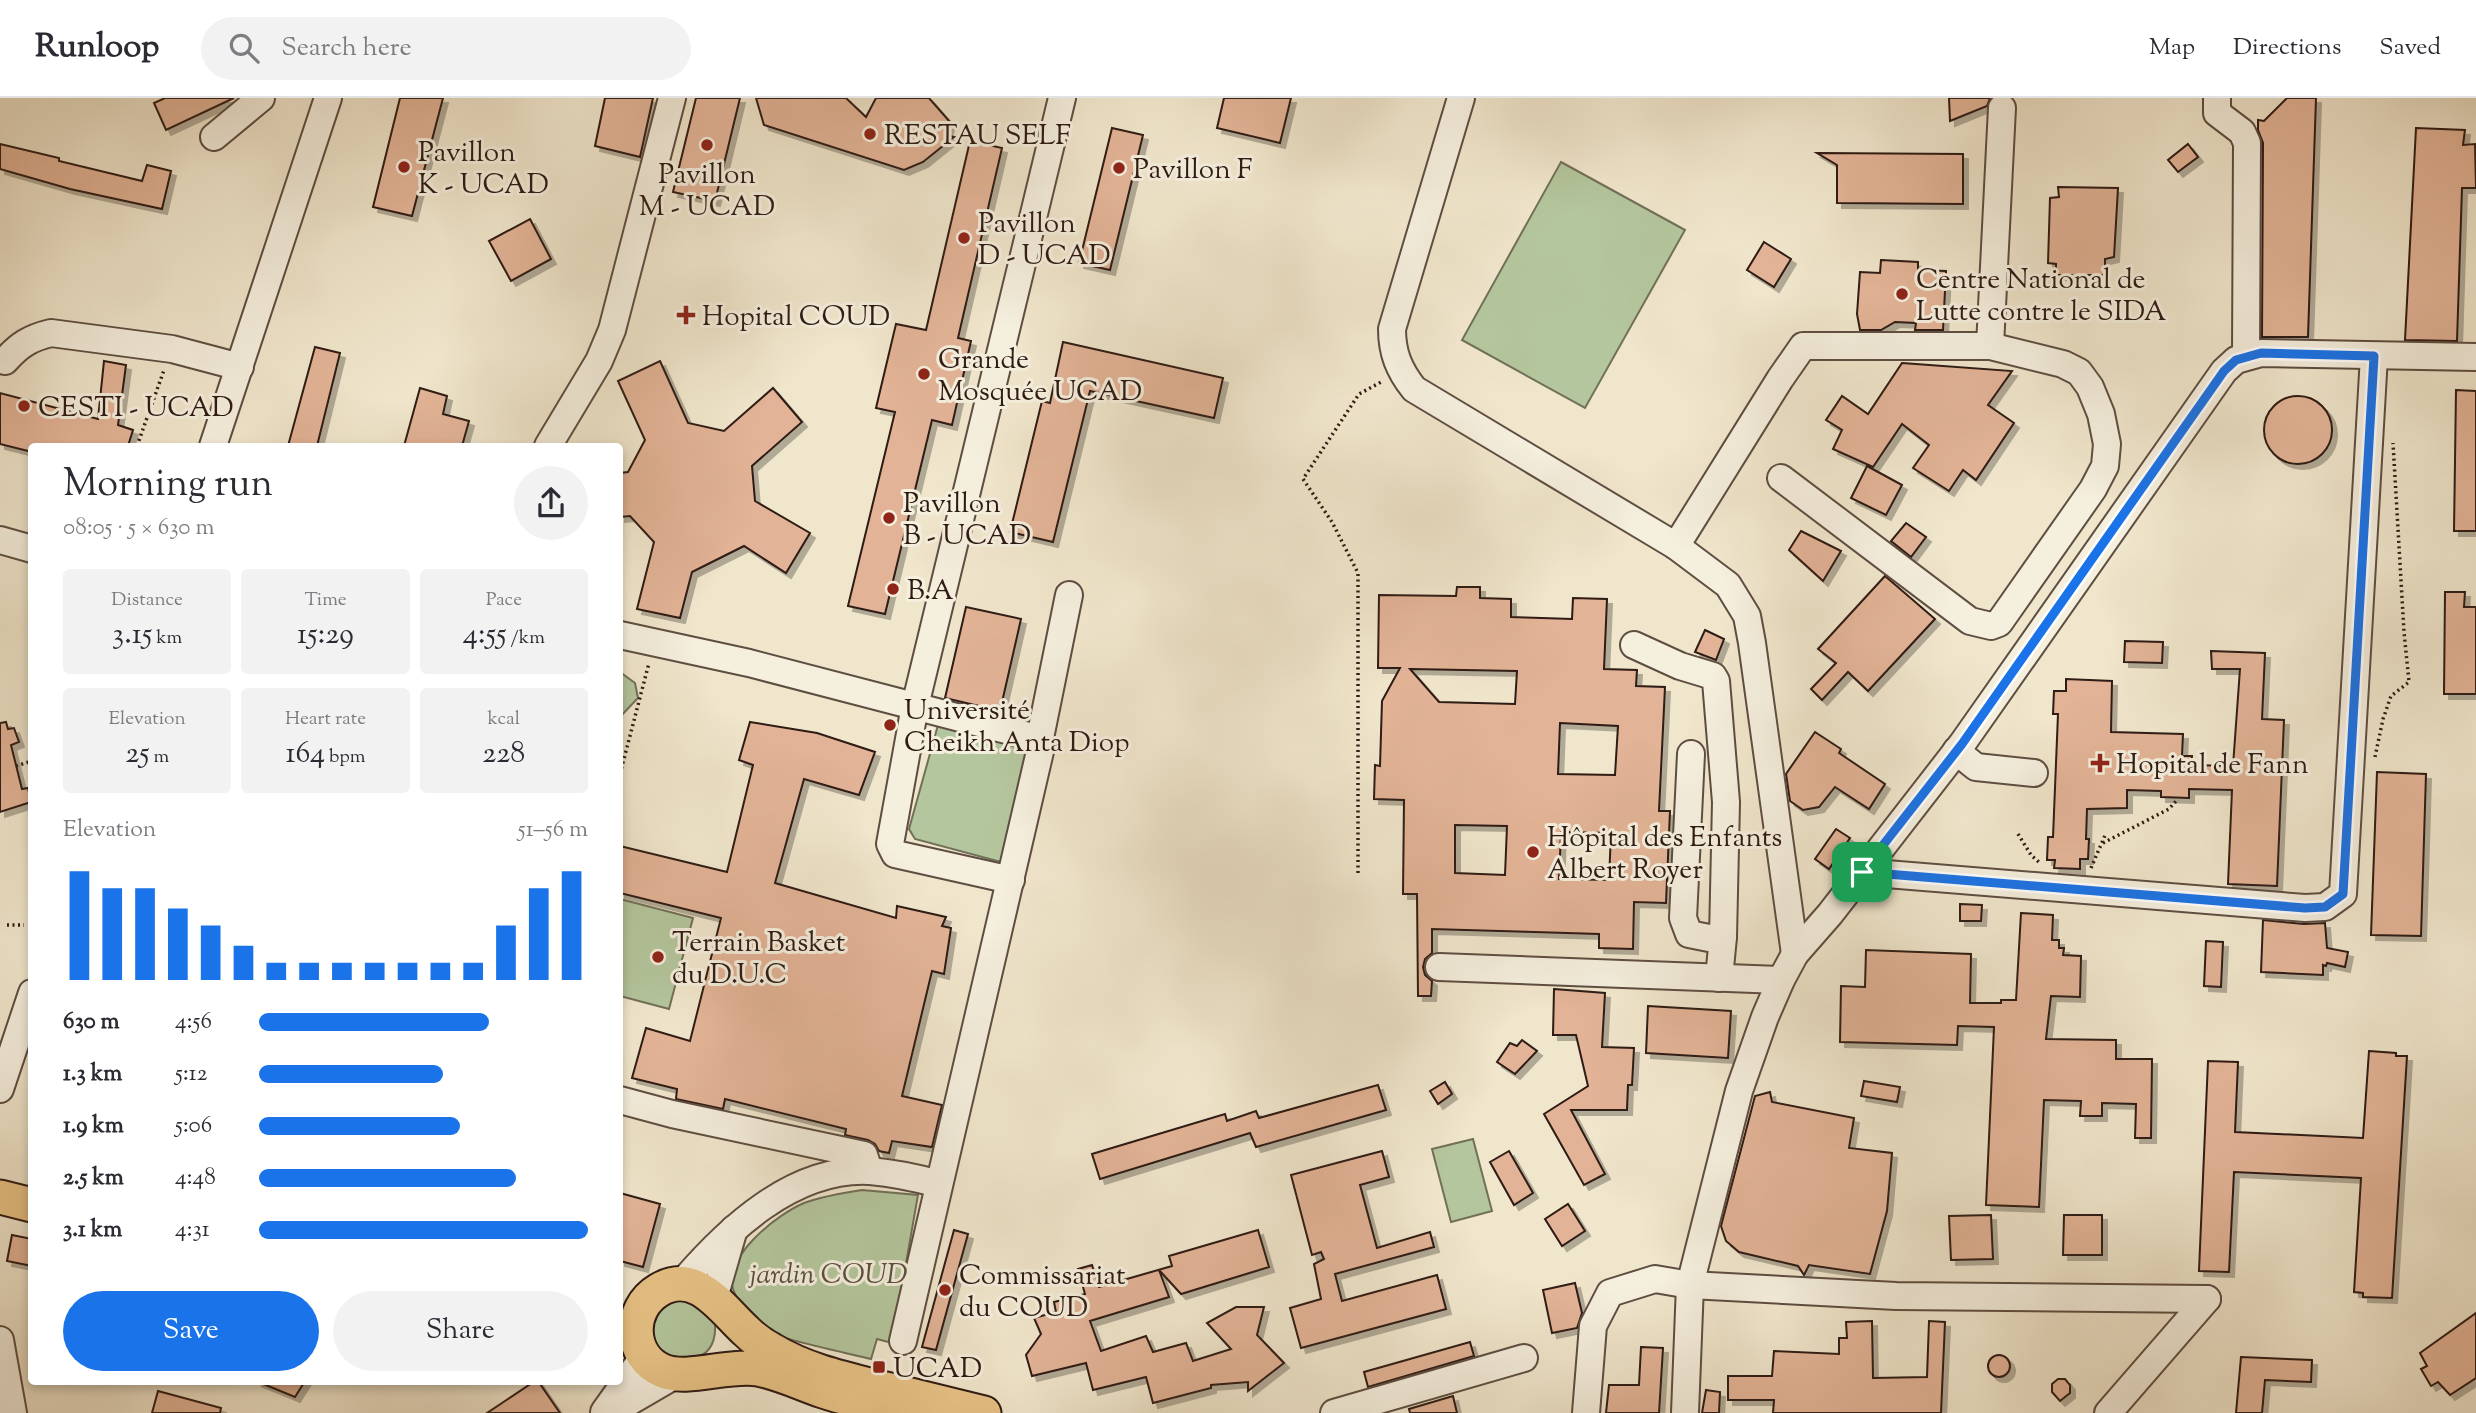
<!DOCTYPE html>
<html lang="en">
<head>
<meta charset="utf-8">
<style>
	:root { --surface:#fff; --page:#f2f2f3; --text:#2b2b33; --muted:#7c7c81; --line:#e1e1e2; --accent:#1a73e8 }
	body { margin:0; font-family:"Sorts Mill Goudy",serif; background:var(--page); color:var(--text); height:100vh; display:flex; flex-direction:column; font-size:26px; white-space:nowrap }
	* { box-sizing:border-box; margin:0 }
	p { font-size:23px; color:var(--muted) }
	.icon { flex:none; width:38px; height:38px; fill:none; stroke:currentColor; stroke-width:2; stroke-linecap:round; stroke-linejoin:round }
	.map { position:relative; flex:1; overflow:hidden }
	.drawer { position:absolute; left:28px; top:345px; width:595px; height:942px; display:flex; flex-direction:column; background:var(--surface); border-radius:7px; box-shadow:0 4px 10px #0003 }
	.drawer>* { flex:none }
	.pin { position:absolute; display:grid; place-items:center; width:60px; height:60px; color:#fff; margin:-30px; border-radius:14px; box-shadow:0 4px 10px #0006 }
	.round { display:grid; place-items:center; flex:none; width:74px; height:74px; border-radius:37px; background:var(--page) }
	.headline { display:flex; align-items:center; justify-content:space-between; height:119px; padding:0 35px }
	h1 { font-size:38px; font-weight:600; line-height:52px }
	.figures { display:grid; grid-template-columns:repeat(3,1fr); gap:10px; height:119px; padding:7px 35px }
	.figures div { display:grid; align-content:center; border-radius:7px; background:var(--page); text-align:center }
	.figures b { font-size:30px; font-weight:600 }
	.figures small { font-size:19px; font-weight:400 }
	.figures p { font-size:19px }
	.chart { height:196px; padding:14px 35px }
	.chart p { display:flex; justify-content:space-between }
	.chart svg { width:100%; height:126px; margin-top:7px; stroke:var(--accent); stroke-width:6 }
	.button { display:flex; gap:14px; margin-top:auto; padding:14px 35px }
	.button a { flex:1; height:80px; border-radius:42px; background:var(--accent); color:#fff; font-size:28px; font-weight:600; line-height:80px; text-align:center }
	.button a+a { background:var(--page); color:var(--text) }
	ul { padding:0 35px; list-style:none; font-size:23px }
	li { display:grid; grid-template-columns:112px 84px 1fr; align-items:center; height:52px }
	li i { height:18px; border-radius:9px; background:var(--accent) }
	header { display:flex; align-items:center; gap:42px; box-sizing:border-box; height:98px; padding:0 35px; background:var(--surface); border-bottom:2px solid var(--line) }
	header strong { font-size:33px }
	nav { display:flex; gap:38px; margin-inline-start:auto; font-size:24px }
	.search { width:490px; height:63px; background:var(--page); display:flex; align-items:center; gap:18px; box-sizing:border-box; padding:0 24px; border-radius:38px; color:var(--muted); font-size:26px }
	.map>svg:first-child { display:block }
	.green { fill:#b4c69d; stroke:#717058; stroke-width:2 }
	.building { fill:#e2b396; stroke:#2e1a13; stroke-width:2; fill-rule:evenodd; filter:url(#shadow) }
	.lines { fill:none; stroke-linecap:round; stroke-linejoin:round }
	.minor-casing { stroke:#5e4d41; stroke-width:30 }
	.major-casing { stroke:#2e1a13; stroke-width:37 }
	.path { stroke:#2e1a13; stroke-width:3.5; stroke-dasharray:2 3.5; stroke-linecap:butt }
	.minor { stroke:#f5efde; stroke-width:26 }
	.major { stroke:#e8c386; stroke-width:33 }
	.route-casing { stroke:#fff; stroke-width:14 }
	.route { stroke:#1a73e8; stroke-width:9 }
	.poi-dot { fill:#8f2418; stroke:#f5efde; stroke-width:2.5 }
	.labels { text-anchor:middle; stroke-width:6; stroke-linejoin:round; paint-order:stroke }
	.poi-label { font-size:28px; fill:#2e1a13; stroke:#f5efde; text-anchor:start }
	.park-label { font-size:28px; font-style:italic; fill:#564e3c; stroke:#f5efde }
</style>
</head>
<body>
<header>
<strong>Runloop</strong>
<div class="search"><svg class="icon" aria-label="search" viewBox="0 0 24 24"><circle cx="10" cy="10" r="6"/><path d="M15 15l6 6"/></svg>Search here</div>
<nav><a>Map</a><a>Directions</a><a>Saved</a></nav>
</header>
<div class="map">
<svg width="2476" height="1315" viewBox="0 0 2476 1315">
	<defs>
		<filter id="shadow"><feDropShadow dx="5" dy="5" stdDeviation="0" flood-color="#0004"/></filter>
	</defs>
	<rect width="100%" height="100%" fill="#f0e6cc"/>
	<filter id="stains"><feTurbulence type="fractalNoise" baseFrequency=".00286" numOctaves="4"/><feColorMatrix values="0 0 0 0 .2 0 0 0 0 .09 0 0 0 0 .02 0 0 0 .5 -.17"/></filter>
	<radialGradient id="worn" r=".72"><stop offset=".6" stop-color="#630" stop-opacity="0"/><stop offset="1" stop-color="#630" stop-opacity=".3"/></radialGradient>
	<!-- green -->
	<g class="green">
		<polygon points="1561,64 1685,132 1585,310 1462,242"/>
		<polygon points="620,574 635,585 638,600 620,619"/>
		<polygon points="938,627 1030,645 1001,764 915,741 909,731"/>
		<polygon points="620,801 693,820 669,911 620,898"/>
		<polygon points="1473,1041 1492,1113 1451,1124 1432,1051"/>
		<path d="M862,1092L918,1097L892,1245L877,1241L871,1261C852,1256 778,1241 767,1233C755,1223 738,1206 733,1191C723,1158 778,1116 804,1105C823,1098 842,1095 862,1092Z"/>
		<path d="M691,1198L715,1224C717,1255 702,1259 677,1266L650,1247L654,1210Z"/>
	</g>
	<!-- building -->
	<g class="building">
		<polygon points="165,0 234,0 166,32 154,5"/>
		<polygon points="400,0 443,0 412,118 373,109"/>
		<polygon points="605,0 653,0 640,59 595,48"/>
		<polygon points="696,0 740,0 715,103 673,94"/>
		<polygon points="756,0 846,0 866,19 876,0 929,0 950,24 946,37 954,39 923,64 904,72 764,27"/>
		<polygon points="1224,0 1291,0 1280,45 1217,30"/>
		<polygon points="1949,0 1990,0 1987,8 1950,23"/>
		<polygon points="2287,0 2316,0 2308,239 2262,239 2263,45 2258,32 2258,22 2264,23"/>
		<polygon points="1112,30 1143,37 1110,172 1079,165"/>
		<polygon points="2416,30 2465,32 2463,47 2475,46 2476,90 2462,90 2457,243 2405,242"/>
		<polygon points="970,43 1002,50 958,240 971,243 952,327 932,322 885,516 848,508 895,314 876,310 896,226 926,232"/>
		<polygon points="0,46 59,60 59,63 142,83 147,67 171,73 162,111 70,91 0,71"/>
		<polygon points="2188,46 2198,59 2178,74 2168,62"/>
		<polygon points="1817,55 1963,56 1963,106 1837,105 1837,67"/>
		<polygon points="2058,89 2118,90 2114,159 2105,161 2105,177 2056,177 2056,166 2048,165 2050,100 2059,99"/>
		<polygon points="530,121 551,161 511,183 489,143"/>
		<polygon points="1764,144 1791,161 1774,189 1747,172"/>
		<polygon points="1881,162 1918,164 1918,172 1946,173 1943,232 1915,232 1916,225 1895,224 1881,232 1860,232 1857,216 1860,174 1880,175"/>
		<polygon points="1063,244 1223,280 1214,320 1090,293 1053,444 1010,434 1042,303 1050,305"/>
		<polygon points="315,249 340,255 317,348 288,348"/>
		<polygon points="104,263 126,267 118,327 133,332 128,348 32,348 32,354 0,346 0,295 98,321"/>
		<polygon points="660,263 688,325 724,333 773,290 802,324 752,368 755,403 810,435 786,475 744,448 692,474 680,520 637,511 654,444 630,418 620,419 620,375 628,374 645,342 618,283"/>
		<polygon points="1902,265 2012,273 1988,307 2014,325 1976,382 1963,372 1949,393 1913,370 1929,347 1902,326 1873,369 1833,351 1842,332 1826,322 1842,298 1868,316"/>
		<polygon points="420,290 447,298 443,316 469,323 462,348 404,348"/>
		<polygon points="2456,292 2476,293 2476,433 2454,433"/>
		<circle cx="2298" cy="332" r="34"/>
		<polygon points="1867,368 1902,387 1886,417 1851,400"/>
		<polygon points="1906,425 1926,439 1911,459 1891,443"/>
		<polygon points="1801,433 1841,453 1823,483 1789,452"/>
		<polygon points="1885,478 1935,521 1868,593 1848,574 1822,602 1811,591 1836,565 1818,551"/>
		<path d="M1457,489H1480V500L1511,501V519L1572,521L1573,500L1607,501L1604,571L1637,572L1636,588L1665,589L1659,713H1670L1666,805L1634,804L1633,851L1599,850V836L1432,831V855L1425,861L1423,869L1425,877L1432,883L1431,898H1418L1417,796H1403L1404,702L1374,701L1375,667L1380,668L1382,603L1400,570H1378L1379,497L1456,498ZM1410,571L1517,573L1515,606L1439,604ZM1560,625L1618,628L1615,677L1558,676ZM1455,727L1507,728L1505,777L1455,775ZM1561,734L1611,735L1609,782L1559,781Z"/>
		<polygon points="2445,494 2465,494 2464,509 2476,509 2476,596 2444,596"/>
		<polygon points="966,509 1021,521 1000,613 945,600"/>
		<polygon points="1705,532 1724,541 1716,562 1695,554"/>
		<polygon points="2125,543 2163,544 2162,565 2124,564"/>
		<polygon points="2211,553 2265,555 2262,621 2284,622 2277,788 2228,786 2232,692 2189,691 2189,700 2161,699 2161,693 2127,692 2127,710 2087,711 2086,741 2089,741 2088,761 2080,761 2080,771 2054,770 2055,762 2047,762 2048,739 2053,739 2058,616 2053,616 2054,593 2066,593 2066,581 2112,583 2111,634 2183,636 2182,658 2192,658 2191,667 2233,668 2240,571 2212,571"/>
		<polygon points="6,624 8,631 14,630 19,644 11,647 22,691 28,690 31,704 0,714 0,625"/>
		<polygon points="750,624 817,635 875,654 859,697 804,681 775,785 896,820 897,808 946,819 942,828 951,830 944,876 932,873 902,998 942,1007 932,1049 892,1043 889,1055 879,1053 875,1046 868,1042 845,1037 846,1031 725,1001 723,1011 676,1001 677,991 632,980 646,930 690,943 721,820 620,795 620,748 727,774 753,667 739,662"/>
		<polygon points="1815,634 1841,651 1839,655 1885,686 1869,711 1835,689 1819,709 1803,712 1790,703 1786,676"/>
		<polygon points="2377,674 2426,676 2421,838 2371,837"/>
		<polygon points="1836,731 1850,740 1829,771 1815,761"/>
		<polygon points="1960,806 1982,807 1981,823 1960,823"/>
		<polygon points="2021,815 2053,817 2052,842 2059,842 2059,850 2064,850 2063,857 2081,858 2080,899 2051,898 2046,941 2116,942 2116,961 2152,961 2151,1040 2135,1040 2136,1006 2102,1005 2102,1018 2080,1018 2081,1003 2044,1002 2039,1109 1986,1107 1994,929 1958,928 1957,947 1840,944 1841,888 1865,889 1866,852 1971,856 1970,905 2001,905 2001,902 2016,902"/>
		<polygon points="2263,822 2304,826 2325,825 2327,850 2348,854 2345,869 2327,865 2326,868 2323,867 2323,877 2261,874"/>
		<polygon points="2206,843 2223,844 2221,889 2204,888"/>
		<polygon points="1554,891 1605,895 1602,949 1634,950 1632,987 1628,987 1627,1012 1571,1012 1605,1076 1584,1087 1544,1016 1588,988 1576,937 1553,937"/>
		<polygon points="1648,908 1731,913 1728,960 1646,955"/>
		<polygon points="1522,942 1537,953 1515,976 1497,964 1510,945 1517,948"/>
		<polygon points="2369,953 2396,955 2396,958 2407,958 2392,1200 2363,1199 2363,1195 2354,1194 2361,1080 2234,1074 2229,1174 2199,1173 2208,963 2238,964 2235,1034 2363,1040"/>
		<polygon points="1864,983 1900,989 1897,1004 1861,998"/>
		<polygon points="1445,984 1452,996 1438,1006 1430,993"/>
		<polygon points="1378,987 1386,1012 1256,1049 1250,1035 1100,1081 1092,1056 1225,1016 1227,1023 1256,1013 1259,1020"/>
		<polygon points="1770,994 1772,1004 1854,1020 1849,1050 1892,1055 1887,1113 1870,1176 1809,1167 1804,1177 1798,1168 1739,1154 1726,1143 1721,1128 1755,998"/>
		<polygon points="1382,1053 1389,1079 1360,1087 1377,1150 1430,1134 1434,1149 1335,1176 1342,1203 1437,1177 1446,1211 1301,1250 1290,1210 1321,1201 1314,1166 1324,1161 1321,1154 1312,1157 1291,1077"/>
		<polygon points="1509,1053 1533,1095 1514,1107 1490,1064"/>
		<polygon points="620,1095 660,1106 643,1169 620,1163"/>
		<polygon points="1568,1106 1585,1133 1562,1148 1545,1121"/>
		<polygon points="1991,1117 1993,1161 1951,1162 1949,1118"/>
		<polygon points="2064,1117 2102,1117 2102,1157 2063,1157"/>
		<polygon points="954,1132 968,1136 936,1252 922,1249"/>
		<polygon points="1258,1132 1269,1169 1181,1196 1159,1172 1169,1199 1090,1223 1101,1253 1146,1238 1153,1254 1186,1245 1193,1263 1231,1251 1207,1225 1236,1209 1264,1209 1257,1237 1284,1265 1248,1293 1248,1284 1211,1287 1211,1290 1153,1305 1146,1279 1093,1292 1086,1265 1032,1278 1026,1257 1041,1236 1034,1220 1056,1214 1054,1204 1085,1196 1078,1171 1092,1167 1099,1189 1172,1168 1169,1158"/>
		<polygon points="12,1137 32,1141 32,1168 7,1163"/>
		<polygon points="1575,1185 1582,1215 1577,1230 1552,1235 1543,1192"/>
		<polygon points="2476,1215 2476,1280 2450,1297 2438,1284 2431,1288 2421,1271 2427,1268 2420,1255"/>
		<polygon points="1872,1223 1873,1280 1927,1279 1929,1223 1945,1224 1941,1315 1773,1315 1774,1302 1728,1302 1728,1278 1772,1278 1774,1253 1839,1256 1839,1240 1847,1240 1846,1224"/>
		<polygon points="1470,1244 1474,1258 1368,1289 1364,1274"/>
		<polygon points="1641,1249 1663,1250 1659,1315 1606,1315 1609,1287 1639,1287"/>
		<circle cx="1999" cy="1268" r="11"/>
		<polygon points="2241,1259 2312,1262 2311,1284 2265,1282 2262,1315 2236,1315"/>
		<polygon points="2058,1281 2065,1281 2070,1287 2070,1295 2060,1303 2052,1294 2052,1286"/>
		<polygon points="256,1283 305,1283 295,1299"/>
		<polygon points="535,1283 538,1283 560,1315 487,1315"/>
		<polygon points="1706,1292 1720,1294 1719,1315 1702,1315"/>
		<polygon points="158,1293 221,1310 220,1315 152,1315"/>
		<polygon points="1453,1298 1457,1315 1410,1315 1409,1311"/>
	</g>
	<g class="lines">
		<!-- minor casing -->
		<g class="minor-casing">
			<g id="minor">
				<path d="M1461,0L1392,231C1392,255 1399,272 1414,291L1676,448L1728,487L1747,518L1752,545L1795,856"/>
				<polyline points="2217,0 2217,15 2242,34 2247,45 2246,258"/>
				<polyline points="214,39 261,0"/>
				<polyline points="1990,248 2002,10"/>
				<path d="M5,263C19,247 30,240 51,235L172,251L240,269"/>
				<polyline points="213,348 328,0"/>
				<polyline points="548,348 599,263 612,232 672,0"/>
				<polyline points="0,442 32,451"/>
				<polyline points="1676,448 1780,281 1803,248 1990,248 2063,266 2079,274 2090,289 2101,316 2107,346 2105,368 2093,391 1999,525 1991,528 1970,523 1781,380"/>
				<polyline points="620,537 749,565 1033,639 1041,649 903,1243"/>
				<polyline points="1634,547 1680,568 1713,578 1716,583 1726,704 1723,839 1719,880"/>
				<polyline points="1039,645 1069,497"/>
				<polyline points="1956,653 1976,669 2034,675"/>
				<polyline points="1691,656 1683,820 1689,836 1709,840 1723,839"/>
				<polyline points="1862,774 2305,810 2325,809 2343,796 2374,258"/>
				<polyline points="1011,782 895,756 890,746 915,608 1062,0"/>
				<polyline points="1439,869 1781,882"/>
				<polyline points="0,991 32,895"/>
				<polyline points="620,1002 672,1016 864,1057 869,1073"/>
				<path d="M681,1186C727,1132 793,1069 870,1073C893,1075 917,1080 939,1086"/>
				<polyline points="714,1200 734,1131"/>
				<polyline points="0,1242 13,1315"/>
				<polyline points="604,1314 644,1258"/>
				<polyline points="610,1315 677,1276"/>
				<polyline points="1334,1315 1524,1260"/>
				<polyline points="1586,1315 1593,1228 1610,1195 1655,1181 1690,1187 1896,1198 2207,1201"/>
				<polyline points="1685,1315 1690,1187 1739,993 1765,919 1781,882 1795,856 1830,816 1962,646 2224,273 2236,262 2261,255 2476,259"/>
				<polyline points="2108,1315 2207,1201"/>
			</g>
		</g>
		<!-- major casing -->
		<g class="major-casing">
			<g id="major">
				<polyline points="0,1099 32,1107"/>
				<path d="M905,1315C878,1308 850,1302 823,1293C802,1286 780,1275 758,1271C729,1266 687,1283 663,1273C629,1259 627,1211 659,1192C696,1170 722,1211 746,1233C753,1240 763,1247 772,1252C807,1273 846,1281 886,1291C919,1299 952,1307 984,1315"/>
			</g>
		</g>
		<!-- path -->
		<g class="path">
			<polyline points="137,348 164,272"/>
			<polyline points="2375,659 2383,621 2391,598 2409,584 2404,534 2393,345"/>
			<polyline points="16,668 32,663"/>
			<polyline points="620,676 649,565"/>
			<polyline points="2018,736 2031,757 2040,765"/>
			<polyline points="2103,745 2169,711 2176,703"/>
			<polyline points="2091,770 2106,735"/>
			<polyline points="1358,775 1358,475 1332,424 1303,381 1359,296 1383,283"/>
			<polyline points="7,827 24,827"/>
		</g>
		<!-- minor -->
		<use href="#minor" class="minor"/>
		<!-- major -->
		<use href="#major" class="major"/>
	</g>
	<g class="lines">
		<!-- route casing -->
		<g class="route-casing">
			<polygon id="route" points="2261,255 2374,258 2343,796 2325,809 2305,810 1862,774 1962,646 2224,273 2236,262"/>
		</g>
		<!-- route -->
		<use href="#route" class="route"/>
	</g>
	<!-- markers -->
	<g class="poi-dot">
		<circle cx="870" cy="36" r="7"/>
		<circle cx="707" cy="47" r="7"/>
		<circle cx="404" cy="69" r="7"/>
		<circle cx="1119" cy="70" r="7"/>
		<circle cx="964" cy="140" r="7"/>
		<circle cx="1902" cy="196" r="7"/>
		<path d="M682.5 206.5h7v7h7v7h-7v7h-7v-7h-7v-7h7z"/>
		<circle cx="924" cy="276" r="7"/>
		<circle cx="24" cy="308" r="7"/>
		<circle cx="889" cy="420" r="7"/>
		<circle cx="893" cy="491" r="7"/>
		<circle cx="890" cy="627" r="7"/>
		<path d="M2096.5 654.5h7v7h7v7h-7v7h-7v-7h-7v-7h7z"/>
		<circle cx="1533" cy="754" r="7"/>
		<circle cx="658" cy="859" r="7"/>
		<circle cx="945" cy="1192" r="7"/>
		<rect x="872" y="1262" width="14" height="14" rx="3.5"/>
	</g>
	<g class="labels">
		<!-- poi labels -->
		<g class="poi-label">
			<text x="884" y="46">RESTAU SELF</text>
			<text x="418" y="63">Pavillon<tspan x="418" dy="32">K - UCAD</tspan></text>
			<text x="1133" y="80">Pavillon F</text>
			<text x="707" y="85" text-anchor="middle">Pavillon<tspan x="707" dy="32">M - UCAD</tspan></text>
			<text x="978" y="134">Pavillon<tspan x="978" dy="32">D - UCAD</tspan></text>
			<text x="1916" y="190">Centre National de<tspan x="1916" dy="32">Lutte contre le SIDA</tspan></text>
			<text x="702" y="227">Hopital COUD</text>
			<text x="938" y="270">Grande<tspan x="938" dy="32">Mosquée UCAD</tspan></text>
			<text x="38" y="318">CESTI - UCAD</text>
			<text x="903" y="414">Pavillon<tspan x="903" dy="32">B - UCAD</tspan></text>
			<text x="907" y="501">B.A</text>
			<text x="904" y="621">Université<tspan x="904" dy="32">Cheikh Anta Diop</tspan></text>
			<text x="2116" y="675">Hopital de Fann</text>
			<text x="1547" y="748">Hôpital des Enfants<tspan x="1547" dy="32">Albert Royer</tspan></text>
			<text x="672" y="853">Terrain Basket<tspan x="672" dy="32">du D.U.C</tspan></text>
			<text x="959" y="1186">Commissariat<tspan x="959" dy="32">du COUD</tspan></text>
			<text x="893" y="1279">UCAD</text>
		</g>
		<!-- park labels -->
		<g class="park-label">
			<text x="829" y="1185">jardin COUD</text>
		</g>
	</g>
	<rect width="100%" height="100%" filter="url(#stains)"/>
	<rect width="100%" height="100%" fill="url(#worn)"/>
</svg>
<div class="pin" style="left:1862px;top:774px;background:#1e9e55"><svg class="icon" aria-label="arrive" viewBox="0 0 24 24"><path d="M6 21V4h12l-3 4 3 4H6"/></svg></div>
<section class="drawer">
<div class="headline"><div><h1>Morning run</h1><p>08:05 · 5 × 630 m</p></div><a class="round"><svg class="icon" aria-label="share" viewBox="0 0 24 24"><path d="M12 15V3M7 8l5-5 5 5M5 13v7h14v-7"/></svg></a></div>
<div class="figures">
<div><p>Distance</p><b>3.15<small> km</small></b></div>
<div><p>Time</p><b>15:29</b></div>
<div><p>Pace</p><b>4:55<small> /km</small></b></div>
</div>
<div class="figures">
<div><p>Elevation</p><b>25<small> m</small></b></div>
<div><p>Heart rate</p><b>164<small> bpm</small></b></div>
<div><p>kcal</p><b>228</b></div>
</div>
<div class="chart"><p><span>Elevation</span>51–56 m</p>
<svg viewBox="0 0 160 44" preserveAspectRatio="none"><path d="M5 44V6M15 44V12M25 44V12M35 44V19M45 44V25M55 44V32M65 44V38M75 44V38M85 44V38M95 44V38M105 44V38M115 44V38M125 44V38M135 44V25M145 44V12M155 44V6"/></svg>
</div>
<ul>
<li><b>630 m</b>4:56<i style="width:70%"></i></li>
<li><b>1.3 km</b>5:12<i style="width:56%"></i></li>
<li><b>1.9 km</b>5:06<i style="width:61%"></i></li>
<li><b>2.5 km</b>4:48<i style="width:78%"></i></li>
<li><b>3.1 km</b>4:31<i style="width:100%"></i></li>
</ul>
<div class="button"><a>Save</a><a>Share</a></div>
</section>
</div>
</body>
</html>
